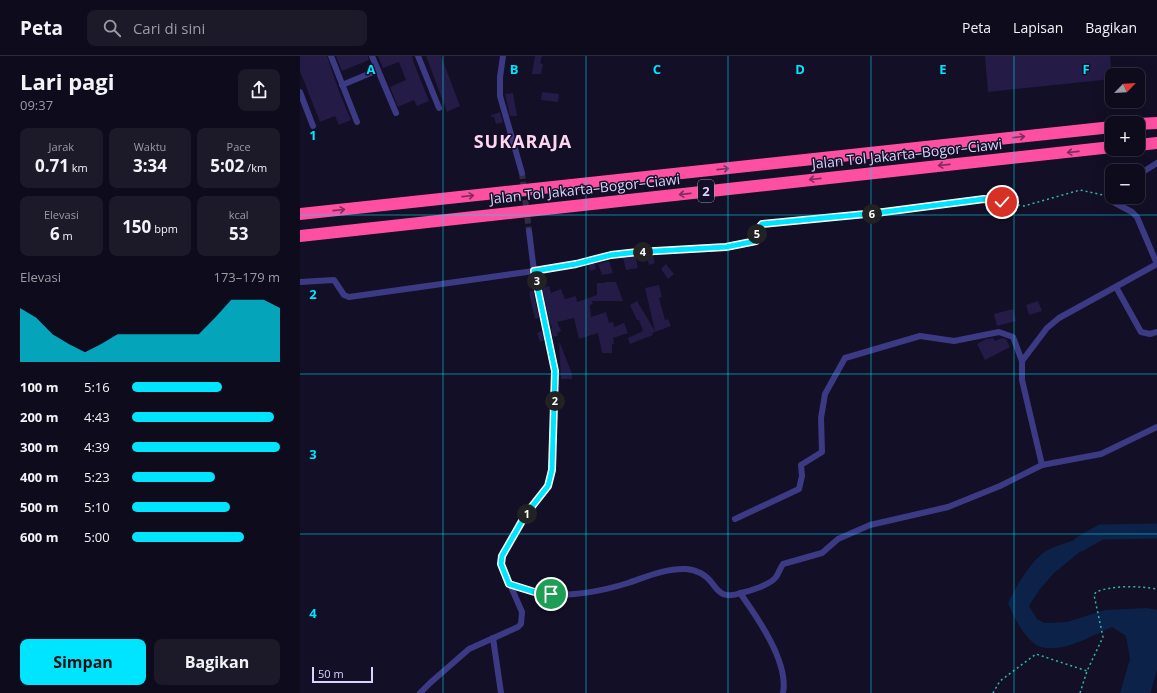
<!DOCTYPE html>
<html lang="id">
<head>
<meta charset="utf-8">
<style>
	:root { --surface:#0e0b1c; --page:#1c1929; --text:#f1f3f6; --muted:#9b9ba3; --line:#2e2b3b; --accent:#00e5ff }
	body { margin:0; font-family:"Open Sans",sans-serif; background:var(--page); color:var(--text); height:100vh; display:flex; flex-direction:column; font-size:15px; white-space:nowrap }
	* { box-sizing:border-box; margin:0 }
	p { font-size:13px; color:var(--muted) }
	.icon { flex:none; width:22px; height:22px; fill:none; stroke:currentColor; stroke-width:2; stroke-linecap:round; stroke-linejoin:round }
	.map { position:relative; flex:1; overflow:hidden }
	.details { display:flex; flex-direction:column; background:var(--surface); width:300px }
	.details>* { flex:none }
	.needle { width:26px; rotate:65deg }
	.fabs { position:absolute; left:805px; top:12px; display:grid; gap:8px }
	.fabs a { display:grid; place-items:center; width:40px; height:40px; border-radius:8px; background:var(--surface); box-shadow:0 4px 16px #0002,0 0 0 1px var(--line); font-size:20px }
	.scale { position:absolute; left:12px; bottom:10px; width:61px; box-sizing:border-box; padding-left:4px; border:2px solid #d9d4ff; border-top:0; font-size:11px; line-height:14px; white-space:nowrap; color:#d9d4ff; -webkit-text-stroke:3px #130f26; paint-order:stroke }
	.pin { position:absolute; display:grid; place-items:center; width:34px; height:34px; color:#fff; margin:-17px; border:2px solid #fff; border-radius:50%; box-shadow:0 1px 4px #0007 }
	.km { position:absolute; width:20px; height:20px; margin:-10px; border-radius:50%; background:#222; color:#fff; font-size:11px; line-height:20px; text-align:center }
	.round { display:grid; place-items:center; flex:none; width:42px; height:42px; border-radius:8px; background:var(--page) }
	.summary { display:flex; align-items:center; justify-content:space-between; height:68px; padding:0 20px }
	h1 { font-size:22px; font-weight:700; line-height:30px }
	.figures { display:grid; grid-template-columns:repeat(3,1fr); gap:6px; height:68px; padding:4px 20px }
	.figures div { display:grid; align-content:center; border-radius:8px; background:var(--page); text-align:center }
	.figures b { font-size:17px; font-weight:700 }
	.figures small { font-size:11px; font-weight:400 }
	.figures p { font-size:11px }
	.chart { height:112px; padding:8px 20px }
	.chart p { display:flex; justify-content:space-between }
	.chart svg { width:100%; height:72px; margin-top:4px; fill:var(--accent); opacity:.7 }
	.primary-button { display:flex; gap:8px; margin-top:auto; padding:8px 20px }
	.primary-button a { flex:1; height:46px; border-radius:8px; background:var(--accent); color:#111; font-size:16px; font-weight:700; line-height:46px; text-align:center }
	.primary-button a+a { background:var(--page); color:var(--text) }
	ul { padding:0 20px; list-style:none; font-size:13px }
	li { display:grid; grid-template-columns:64px 48px 1fr; align-items:center; height:30px }
	li i { height:10px; border-radius:5px; background:var(--accent) }
	header { display:flex; align-items:center; gap:24px; box-sizing:border-box; height:56px; padding:0 20px; background:var(--surface); border-bottom:1px solid var(--line) }
	header strong { font-size:19px }
	nav { display:flex; gap:22px; margin-inline-start:auto; font-size:14px }
	.search { width:280px; height:36px; background:var(--page); display:flex; align-items:center; gap:10px; box-sizing:border-box; padding:0 14px; border-radius:8px; color:var(--muted); font-size:15px }
	main { display:flex; flex:1; min-height:0 }
	.map>svg:first-child { display:block }
	.water { fill:#0c2248 }
	.lines { fill:none; stroke-linecap:round; stroke-linejoin:round }
	.river { stroke:#0c2248; stroke-width:15 }
	.building { fill:#241b47 }
	.street-tunnel { stroke:#312d47; stroke-width:6; stroke-dasharray:6 3; stroke-linecap:butt }
	.path { stroke:#2fb8b0; stroke-width:1.5; stroke-dasharray:2 3; stroke-linecap:butt }
	.street { stroke:#3d3a85; stroke-width:6 }
	.highway { stroke:#ff4fa3; stroke-width:12 }
	.oneway { stroke:#7d2c5e }
	.route-casing { stroke:#fff; stroke-width:8 }
	.route { stroke:#00e5ff; stroke-width:5 }
	.grid { fill:none; stroke:#00e5ff; stroke-width:1; stroke-opacity:0.55 }
	.labels { text-anchor:middle; stroke-width:3; stroke-linejoin:round; paint-order:stroke }
	.shield { fill:#130f26; stroke:#9e99be; stroke-width:1 }
	.shield-label { font-size:13px; font-weight:bold; fill:#d9d4ff }
	.street-label { font-size:14px; fill:#d9d4ff; stroke:#130f26 }
	.district-label { font-size:18px; font-weight:bold; letter-spacing:1px; fill:#ffd6f0; stroke:#130f26 }
	.grid-label { font-size:13px; text-anchor:middle; font-weight:bold; fill:#00e5ff; stroke:#130f26; stroke-width:3; stroke-linejoin:round; paint-order:stroke }
</style>
</head>
<body>
<header>
<strong>Peta</strong>
<div class="search"><svg class="icon" aria-label="search" viewBox="0 0 24 24"><circle cx="10" cy="10" r="6"/><path d="M15 15l6 6"/></svg>Cari di sini</div>
<nav><a>Peta</a><a>Lapisan</a><a>Bagikan</a></nav>
</header>
<main>
<section class="details">
<div class="summary"><div><h1>Lari pagi</h1><p>09:37</p></div><a class="round"><svg class="icon" aria-label="share" viewBox="0 0 24 24"><path d="M12 15V3M7 8l5-5 5 5M5 13v7h14v-7"/></svg></a></div>
<div class="figures">
<div><p>Jarak</p><b>0.71<small> km</small></b></div>
<div><p>Waktu</p><b>3:34</b></div>
<div><p>Pace</p><b>5:02<small> /km</small></b></div>
</div>
<div class="figures">
<div><p>Elevasi</p><b>6<small> m</small></b></div>
<div><b>150<small> bpm</small></b></div>
<div><p>kcal</p><b>53</b></div>
</div>
<div class="chart"><p><span>Elevasi</span>173–179 m</p>
<svg viewBox="0 0 160 44" preserveAspectRatio="none"><path d="M0 44V11L10 17L20 27L30 33L40 38L50 33L60 27L70 27L80 27L90 27L100 27L110 27L120 17L130 6L140 6L150 6L160 11V44z"/></svg>
</div>
<ul>
<li><b>100 m</b>5:16<i style="width:61%"></i></li>
<li><b>200 m</b>4:43<i style="width:96%"></i></li>
<li><b>300 m</b>4:39<i style="width:100%"></i></li>
<li><b>400 m</b>5:23<i style="width:56%"></i></li>
<li><b>500 m</b>5:10<i style="width:66%"></i></li>
<li><b>600 m</b>5:00<i style="width:76%"></i></li>
</ul>
<div class="primary-button"><a>Simpan</a><a>Bagikan</a></div>
</section>
<div class="map">
<svg width="857" height="637" viewBox="0 0 857 637">
	<rect width="100%" height="100%" fill="#130f26"/>
	<!-- water -->
	<path class="water" d="M797,478L798,481L754,517L740,533L729,550L737,563L745,567L767,566L805,554L847,552L857,554V614L851,635V637H820L830,603L826,580L812,571C792,580 763,597 741,591C727,587 713,560 708,547C715,532 732,503 746,495C759,488 776,484 790,479Z"/>
	<g class="lines">
		<!-- river -->
		<polyline class="river" points="780,488 801,476 857,475"/>
	</g>
	<!-- building -->
	<g class="building">
		<polygon points="0,0 27,0 39,35 51,64 39,69 35,60 20,66 0,15"/>
		<polygon points="36,0 68,0 69,4 42,15"/>
		<polygon points="78,0 113,0 112,1 115,10 129,45 117,50 114,44 98,51 90,31 106,24 99,6 83,12"/>
		<polygon points="126,0 141,0 160,50 147,56"/>
		<polygon points="235,0 242,0 240,7 243,8 241,18 232,18"/>
		<polygon points="685,0 810,0 812,23 688,36"/>
		<polygon points="242,36 259,38 258,46 241,44"/>
		<polygon points="213,37 217,60 210,60 205,38"/>
		<polygon points="200,56 203,66 196,68 194,61 192,61 191,59"/>
		<polygon points="352,197 355,207 349,209 346,199"/>
		<polygon points="335,199 338,212 326,214 323,202"/>
		<polygon points="309,205 313,217 302,219 298,208"/>
		<polygon points="295,206 296,213 290,215 288,207"/>
		<polygon points="366,208 374,218 368,223 361,213"/>
		<polygon points="304,226 316,226 323,245 292,245 293,248 290,249 291,261 306,256 309,267 313,266 314,271 324,267 328,277 313,282 314,288 312,288 312,297 302,297 298,277 279,283 274,262 257,266 261,275 257,277 258,280 253,281 251,272 252,271 249,265 242,232 249,230 251,237 261,233 265,243 276,240 277,246 297,239 297,227 305,227"/>
		<polygon points="359,229 362,241 359,242 365,264 368,263 371,270 352,277 353,279 330,288 328,282 343,275 339,264 337,264 330,249 337,245 355,275 345,232"/>
		<polygon points="233,234 239,262 235,263 229,236"/>
		<polygon points="738,245 742,255 729,259 726,249"/>
		<polygon points="713,253 716,265 697,270 694,258"/>
		<polygon points="242,275 244,284 240,286 237,277"/>
		<polygon points="693,282 695,285 702,282 706,283 710,291 685,304 677,288 686,283"/>
		<polygon points="259,287 260,287 272,318 272,323 261,323"/>
	</g>
	<g class="lines">
		<!-- street-tunnel -->
		<polyline class="street-tunnel" points="222,117 229,175"/>
		<!-- path -->
		<g class="path">
			<polyline points="240,214 311,199 338,196 426,191 456,185 458,173 462,168 576,157 684,143 724,150 780,134 803,139 807,138"/>
			<polyline points="693,637 700,625 736,598 787,615"/>
			<path d="M780,637L787,615L803,581L794,539L796,536C813,529 840,530 857,533"/>
		</g>
		<!-- street -->
		<g class="street">
			<polyline points="31,0 57,66"/>
			<polyline points="72,0 96,57"/>
			<polyline points="118,0 139,52"/>
			<polyline points="203,0 200,21 200,40 222,117"/>
			<polyline points="42,29 78,14"/>
			<polyline points="0,36 13,70"/>
			<polyline points="838,119 857,107"/>
			<polyline points="813,141 815,147 832,156 837,161 857,208"/>
			<polyline points="0,226 34,224 44,239 49,241 234,215"/>
			<polyline points="816,231 841,276 850,278 857,276"/>
			<polyline points="722,305 747,272 759,262 857,208"/>
			<polyline points="435,463 499,433 502,420 501,409 522,396 521,362 525,338 545,302 620,280 654,285 699,276 713,281 722,305 722,324 742,409"/>
			<path d="M209,528C220,531 230,535 241,537C267,542 303,535 328,527C346,521 366,512 386,513C397,514 406,519 412,527C415,531 418,536 423,538C428,540 435,539 441,537C450,535 470,529 476,521C479,517 480,512 483,508L522,497L538,483L570,469L648,451L700,430L742,409L801,398L857,371"/>
			<path d="M440,537C457,561 489,606 483,637"/>
			<polyline points="193,582 201,637"/>
			<polyline points="120,637 130,627 169,593 218,571 221,568 222,556 201,508 202,500 226,458 248,430 252,414 255,315 234,215 229,175"/>
		</g>
		<!-- highway -->
		<g class="highway">
			<polyline points="838,68 857,67"/>
			<polyline points="838,89 857,87"/>
			<polyline points="0,158 812,71"/>
			<polyline points="0,180 812,91"/>
		</g>
	</g>
	<!-- one-way arrows -->
	<defs><path id="oneway-shaft" d="M-6 0H5M1.5-3L5.5 0L1.5 3" fill="none" stroke-width="1.6" stroke-linecap="round" stroke-linejoin="round"/></defs>
	<g class="oneway">
		<use href="#oneway-shaft" transform="translate(719 81) rotate(-6)"/>
		<use href="#oneway-shaft" transform="translate(773 96) rotate(174)"/>
		<use href="#oneway-shaft" transform="translate(644 109) rotate(174)"/>
		<use href="#oneway-shaft" transform="translate(423 113) rotate(-6)"/>
		<use href="#oneway-shaft" transform="translate(515 123) rotate(174)"/>
		<use href="#oneway-shaft" transform="translate(385 138) rotate(174)"/>
		<use href="#oneway-shaft" transform="translate(168 140) rotate(-6)"/>
		<use href="#oneway-shaft" transform="translate(39 154) rotate(-6)"/>
	</g>
	<g class="lines">
		<!-- route casing -->
		<g class="route-casing">
			<polyline id="route" points="251,538 241,538 209,528 201,508 202,500 226,458 248,430 252,414 255,315 234,215 276,208 311,199 338,196 426,191 456,185 458,173 462,168 576,157 684,143 702,146"/>
		</g>
		<!-- route -->
		<use href="#route" class="route"/>
	</g>
	<!-- grid -->
	<path class="grid" d="M143,0V637M286,0V637M428,0V637M571,0V637M714,0V637M0,159H857M0,318H857M0,478H857"/>
	<g class="labels">
		<!-- shield labels -->
		<rect class="shield" x="398" y="124" width="16" height="22" rx="3"/>
		<g class="shield-label">
			<text x="406" y="140">2</text>
		</g>
		<!-- street labels -->
		<g class="street-label">
			<text transform="translate(607 98) rotate(-6)" y="5">Jalan Tol Jakarta–Bogor–Ciawi</text>
			<text transform="translate(285 133) rotate(-6)" y="5">Jalan Tol Jakarta–Bogor–Ciawi</text>
		</g>
		<!-- district labels -->
		<g class="district-label">
			<text x="223" y="92">SUKARAJA</text>
		</g>
	</g>
	<g class="grid-label">
		<text x="71" y="18">A</text>
		<text x="214" y="18">B</text>
		<text x="357" y="18">C</text>
		<text x="500" y="18">D</text>
		<text x="643" y="18">E</text>
		<text x="786" y="18">F</text>
		<text x="13" y="84">1</text>
		<text x="13" y="243">2</text>
		<text x="13" y="403">3</text>
		<text x="13" y="562">4</text>
	</g>
</svg>
<div class="fabs">
<a><svg class="needle" viewBox="-14 -14 28 28"><path d="M0-13l5 13h-10z" fill="#e53935"/><path d="M0 13l5-13h-10z" fill="#9b9ba3"/></svg></a>
<a>+</a>
<a>−</a>
</div>
<div class="scale">50 m</div>
<div class="pin" style="left:251px;top:538px;background:#1e9e55"><svg class="icon" aria-label="arrive" viewBox="0 0 24 24"><path d="M6 21V4h12l-3 4 3 4H6"/></svg></div>
<div class="pin" style="left:702px;top:146px;background:#d93025"><svg class="icon" aria-label="check" viewBox="0 0 24 24"><path d="M5 12l5 5 9-10"/></svg></div>
<b class="km" style="left:227px;top:458px">1</b>
<b class="km" style="left:255px;top:345px">2</b>
<b class="km" style="left:237px;top:225px">3</b>
<b class="km" style="left:343px;top:196px">4</b>
<b class="km" style="left:457px;top:178px">5</b>
<b class="km" style="left:572px;top:158px">6</b>
</div>
</main>
</body>
</html>
